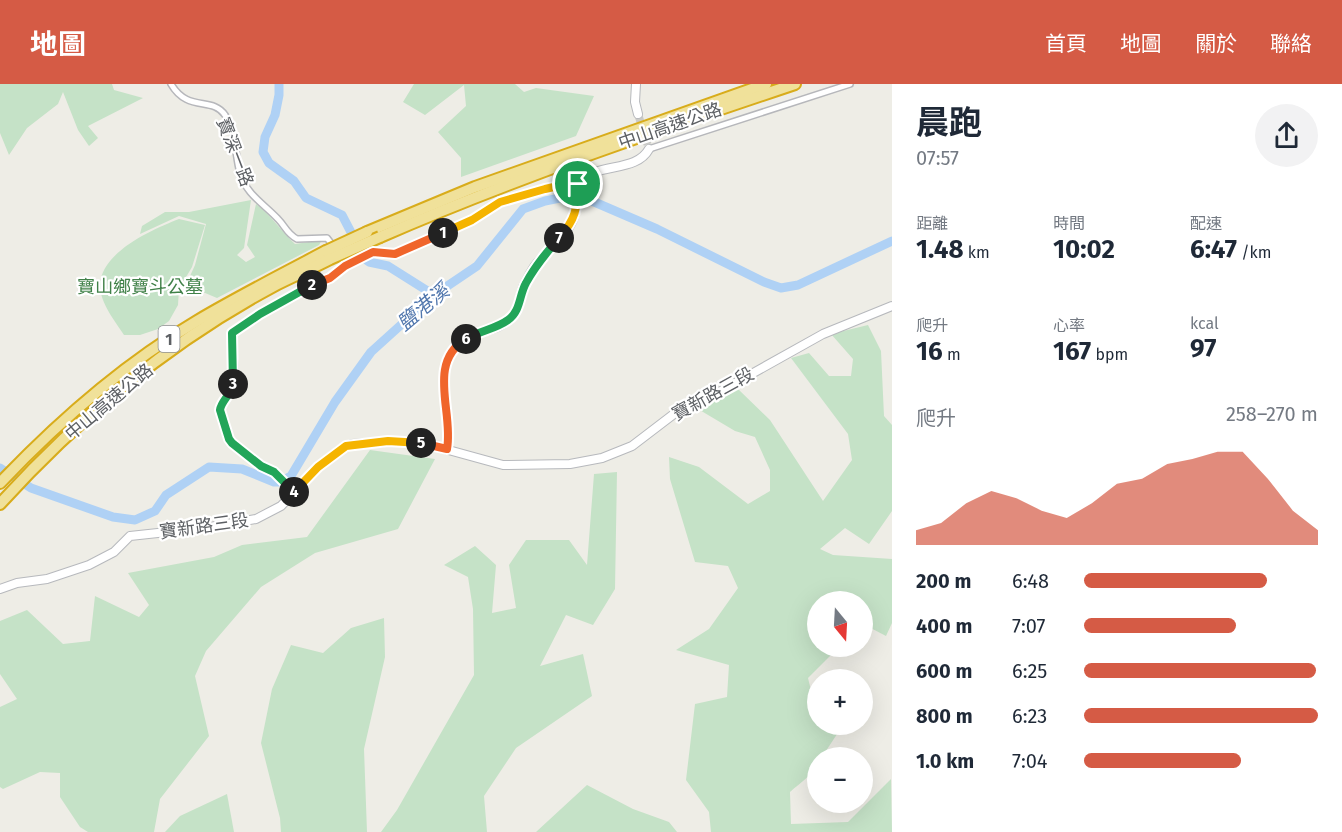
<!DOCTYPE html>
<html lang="zh-TW">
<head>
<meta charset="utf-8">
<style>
	:root { --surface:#fff; --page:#f2f2f3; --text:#1f2937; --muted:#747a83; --accent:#d55b45 }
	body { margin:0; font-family:"Fira Sans","Noto Sans TC",sans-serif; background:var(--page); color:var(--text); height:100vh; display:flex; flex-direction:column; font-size:22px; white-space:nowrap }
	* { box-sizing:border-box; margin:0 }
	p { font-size:20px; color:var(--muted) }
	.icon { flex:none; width:33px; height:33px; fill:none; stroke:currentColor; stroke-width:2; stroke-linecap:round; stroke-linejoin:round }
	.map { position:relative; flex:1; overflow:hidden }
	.details { display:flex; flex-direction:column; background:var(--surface); width:450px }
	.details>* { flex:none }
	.needle { width:39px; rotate:162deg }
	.fabs { position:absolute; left:807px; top:507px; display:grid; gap:12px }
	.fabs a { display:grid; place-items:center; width:66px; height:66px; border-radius:50%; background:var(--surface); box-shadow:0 6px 24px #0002; font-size:30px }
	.pin { position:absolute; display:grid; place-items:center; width:51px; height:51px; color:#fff; margin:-26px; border:3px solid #fff; border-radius:50%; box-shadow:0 2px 6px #0007 }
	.km { position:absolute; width:30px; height:30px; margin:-15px; border-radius:50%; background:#222; color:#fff; font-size:16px; line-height:30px; text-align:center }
	.round { display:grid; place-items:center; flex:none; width:63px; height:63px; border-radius:32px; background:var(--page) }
	.head { display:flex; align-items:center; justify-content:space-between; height:102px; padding:0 24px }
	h1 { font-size:33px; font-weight:700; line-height:45px }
	.metrics { display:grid; grid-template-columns:repeat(3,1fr); gap:9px; height:102px; padding:6px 24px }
	.metrics div { display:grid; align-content:center }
	.metrics b { font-size:26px; font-weight:700 }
	.metrics small { font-size:16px; font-weight:400 }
	.metrics p { font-size:16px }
	.chart { height:168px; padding:12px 24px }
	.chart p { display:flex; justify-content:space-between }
	.chart svg { width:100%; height:108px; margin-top:6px; fill:var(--accent); opacity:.7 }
	ul { padding:0 24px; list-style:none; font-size:20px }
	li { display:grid; grid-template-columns:96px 72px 1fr; align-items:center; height:45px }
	li i { height:15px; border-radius:8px; background:var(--accent) }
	header { display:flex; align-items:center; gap:36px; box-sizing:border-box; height:84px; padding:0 30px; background:var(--accent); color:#fff }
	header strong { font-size:28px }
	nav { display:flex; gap:33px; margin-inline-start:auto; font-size:21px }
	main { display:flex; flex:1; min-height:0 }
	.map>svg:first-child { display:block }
	.green { fill:#c5e2c7 }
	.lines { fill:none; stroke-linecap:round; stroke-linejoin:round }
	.river { stroke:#afd1f5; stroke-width:9 }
	.secondary-tunnel { stroke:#cacac6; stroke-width:8; stroke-dasharray:8 4; stroke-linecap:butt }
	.street-casing { stroke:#b6b7bb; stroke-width:8 }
	.secondary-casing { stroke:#b7b9bd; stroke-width:10 }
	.highway-casing { stroke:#d8ac1b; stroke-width:14 }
	.street { stroke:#fff; stroke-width:5 }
	.secondary { stroke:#fff; stroke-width:8 }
	.highway { stroke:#f0e19a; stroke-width:10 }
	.highway-bridge-casing { stroke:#d8ac1b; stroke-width:14; stroke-linecap:butt }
	.highway-bridge { stroke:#f0e19a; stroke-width:10 }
	.split-1-casing { stroke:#fff; stroke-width:12 }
	.split-2-casing { stroke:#fff; stroke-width:12 }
	.split-3-casing { stroke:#fff; stroke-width:12 }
	.split-4-casing { stroke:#fff; stroke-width:12 }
	.split-5-casing { stroke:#fff; stroke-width:12 }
	.split-6-casing { stroke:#fff; stroke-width:12 }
	.split-7-casing { stroke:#fff; stroke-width:12 }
	.split-8-casing { stroke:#fff; stroke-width:12 }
	.split-1 { stroke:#f5b400; stroke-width:8 }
	.split-2 { stroke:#f0652b; stroke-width:8 }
	.split-3 { stroke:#22a559; stroke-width:8 }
	.split-4 { stroke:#22a559; stroke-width:8 }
	.split-5 { stroke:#f5b400; stroke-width:8 }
	.split-6 { stroke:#f0652b; stroke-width:8 }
	.split-7 { stroke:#22a559; stroke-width:8 }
	.split-8 { stroke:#f5b400; stroke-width:8 }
	.labels { text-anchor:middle; stroke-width:4.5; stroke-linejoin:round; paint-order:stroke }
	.shield { fill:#fff; stroke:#8e9092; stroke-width:1.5 }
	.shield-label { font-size:16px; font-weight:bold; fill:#5d6064 }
	.street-label { font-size:18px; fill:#5d6064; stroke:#fff }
	.park-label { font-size:18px; fill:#408148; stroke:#fff }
	.water-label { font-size:20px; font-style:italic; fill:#5177ad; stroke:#fff }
</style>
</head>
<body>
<header>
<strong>地圖</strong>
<nav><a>首頁</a><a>地圖</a><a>關於</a><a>聯絡</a></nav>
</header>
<main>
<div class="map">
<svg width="892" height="748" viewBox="0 0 892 748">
	<rect width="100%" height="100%" fill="#eeede6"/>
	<!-- green -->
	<g class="green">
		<polygon points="0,0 112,0 114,6 143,14 88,42 98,54 89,62 78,46 63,8 58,20 27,44 9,71 0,49"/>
		<polygon points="414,0 515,0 524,8 536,4 594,12 576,52 461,93 461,74 438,48 466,22 464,1 425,31 403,18"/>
		<path d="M251,116L244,164L237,171L246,178L255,173L247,161L256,120C271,131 281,147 295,160L322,156L319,161L217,214L186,201L195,181L206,140L179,132L140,150L142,142L165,128H189Z"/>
		<path d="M179,135L205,141L192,183L179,205L178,221L169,237L158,245L140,251H124C115,237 100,219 100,201C101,168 153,145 179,135Z"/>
		<path d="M868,241L881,267L884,332L892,341V427L869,460L845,444L820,465L833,471L892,475V539L886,552L863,540L862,518H818V562L839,563L808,594L815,623L817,624L818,640L843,641L822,673L818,674C817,689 801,698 790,708L791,740L848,738L891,695L892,748H711L709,728L686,696L695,620L727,613L729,581L676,566L709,545L738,504L728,482L695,478L670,395L669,373L699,383L748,420L770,407V386L755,353L735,347L698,325L738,305L770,336L823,417L852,376L848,350L791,274L809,269L829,292H851L853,275L831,250Z"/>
		<polygon points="370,366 435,375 398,445 315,469 261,503 206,567 195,592 209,652 160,715 154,748 88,748 80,743 60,713 60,689 40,688 3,705 0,703 0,623 17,615 0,590 0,537 27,526 63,560 90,557 95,512 139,533 149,521 128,489 214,473 242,461 307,453"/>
		<polygon points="617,388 615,505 593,541 566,531 540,582 583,570 592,612 516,664 484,712 487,748 381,748 397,726 474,591 473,525 468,493 444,481 475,462 496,481 492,529 516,524 509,481 526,456 569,456 587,481 594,390"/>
		<polygon points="384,534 385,573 364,665 367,748 281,748 280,734 261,659 272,605 291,561 323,569 351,544"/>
		<polygon points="587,701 633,725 669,738 677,748 536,748"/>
		<polygon points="227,710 234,748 165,748 180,732"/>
	</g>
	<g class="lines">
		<!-- river -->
		<g class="river">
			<polyline points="279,0 279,11 275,31 265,53 263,68 269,79 294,97 306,114 342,131 365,175 369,178 388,182 434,211"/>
			<polyline points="0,384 31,404 113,433 135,436 155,427 166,411 209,383 242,385 274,398 280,398 291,392 335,318 371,268 434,211 477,182 523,125 545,117 570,112 585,114 657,145 764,198 781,204 798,201 892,157"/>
		</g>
		<!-- secondary-tunnel -->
		<polyline class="secondary-tunnel" points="638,30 649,65"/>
		<!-- street casing -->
		<g class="street-casing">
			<g id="street">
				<path d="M171,0C188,29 212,12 225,31C236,48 235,71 240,89C246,110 264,120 278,135C285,142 287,150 297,155L327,154L334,163"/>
				<polyline points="649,65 850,0"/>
				<path d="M295,408L274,388L261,382L232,359L229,355L220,326C221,318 229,314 232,306C238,291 233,269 231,253L234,246L303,206L330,194L345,182L373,168L395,170L472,136L500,118L554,103L567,100H578"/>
			</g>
		</g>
		<!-- secondary casing -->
		<g class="secondary-casing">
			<g id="secondary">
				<polyline points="636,0 635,18 638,30"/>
				<path d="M447,365C453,337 438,308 447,278C459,242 493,254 512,233C520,224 519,214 523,203C526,197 530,189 534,183C546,166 567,153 574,133C578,123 574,106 580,98C597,78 636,89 649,65"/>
				<polyline points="0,505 17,499 47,495 89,481 114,468 130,452 204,444 256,435 281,422 318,383 341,365 352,360 401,357 423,359 503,381 570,380 602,374 632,362 687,320 721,307 823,250 892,222"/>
			</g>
		</g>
		<!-- highway casing -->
		<g class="highway-casing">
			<g id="highway">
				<polyline points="367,148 475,103 766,0"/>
				<path d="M380,153C515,94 655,47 795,0"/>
				<path d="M0,399C58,338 124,280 197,237C239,212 283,190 326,167"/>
				<path d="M0,420C78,334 170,258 272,203C291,193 311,185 330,175"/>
			</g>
		</g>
		<!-- street -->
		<use href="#street" class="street"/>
		<!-- secondary -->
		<use href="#secondary" class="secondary"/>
		<!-- highway -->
		<use href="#highway" class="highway"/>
		<!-- highway-bridge casing -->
		<g class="highway-bridge-casing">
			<g id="highway-bridge">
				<polyline points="326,167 367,148"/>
				<polyline points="330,175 380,153"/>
			</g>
		</g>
		<!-- highway-bridge -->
		<use href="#highway-bridge" class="highway-bridge"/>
	</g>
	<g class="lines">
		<!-- split-1 casing -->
		<g class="split-1-casing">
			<polyline id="split-1" points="443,149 472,136 500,118 545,105 567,100 578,100"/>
		</g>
		<!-- split-2 casing -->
		<g class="split-2-casing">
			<polyline id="split-2" points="312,201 330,194 345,182 373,168 395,170 443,149"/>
		</g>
		<!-- split-3 casing -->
		<g class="split-3-casing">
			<polyline id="split-3" points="233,300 232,249 260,230 312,201"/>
		</g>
		<!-- split-4 casing -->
		<g class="split-4-casing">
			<path id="split-4" d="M233,300C231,311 221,317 220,326L229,355L232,359L261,382L274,388L294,408"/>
		</g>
		<!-- split-5 casing -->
		<g class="split-5-casing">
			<polyline id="split-5" points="294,408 318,383 346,362 388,357 421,359"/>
		</g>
		<!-- split-6 casing -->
		<g class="split-6-casing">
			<path id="split-6" d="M421,359L447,365C454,329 426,279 466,255"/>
		</g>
		<!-- split-7 casing -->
		<g class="split-7-casing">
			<path id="split-7" d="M466,255C479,247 496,245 508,236C521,227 519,211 526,199C535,182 547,168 559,154"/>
		</g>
		<!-- split-8 casing -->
		<g class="split-8-casing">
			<path id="split-8" d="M559,154C576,135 577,125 578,100"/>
		</g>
		<!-- split-1 -->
		<use href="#split-1" class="split-1"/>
		<!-- split-2 -->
		<use href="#split-2" class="split-2"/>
		<!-- split-3 -->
		<use href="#split-3" class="split-3"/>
		<!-- split-4 -->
		<use href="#split-4" class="split-4"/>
		<!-- split-5 -->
		<use href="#split-5" class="split-5"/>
		<!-- split-6 -->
		<use href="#split-6" class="split-6"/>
		<!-- split-7 -->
		<use href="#split-7" class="split-7"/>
		<!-- split-8 -->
		<use href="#split-8" class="split-8"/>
	</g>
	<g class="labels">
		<!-- shield labels -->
		<rect class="shield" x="158.5" y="242" width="21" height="26" rx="4.5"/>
		<g class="shield-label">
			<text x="169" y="261">1</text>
		</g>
		<!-- street labels -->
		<g class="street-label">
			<text transform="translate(670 42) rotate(-19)" y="6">中山高速公路</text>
			<text transform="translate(235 68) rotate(69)" y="6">寶深一路</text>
			<text transform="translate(713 310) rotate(-29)" y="6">寶新路三段</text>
			<text transform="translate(109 318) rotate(-40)" y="6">中山高速公路</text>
			<text transform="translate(204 442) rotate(-8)" y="6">寶新路三段</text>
		</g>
		<!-- park labels -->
		<g class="park-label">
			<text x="140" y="209">寶山鄉寶斗公墓</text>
		</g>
		<!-- water labels -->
		<g class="water-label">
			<text transform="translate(423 223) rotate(-40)" y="7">鹽港溪</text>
		</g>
	</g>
</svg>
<div class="fabs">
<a><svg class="needle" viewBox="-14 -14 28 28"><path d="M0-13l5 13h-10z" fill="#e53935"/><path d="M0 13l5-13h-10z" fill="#747a83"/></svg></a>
<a>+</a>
<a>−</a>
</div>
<div class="pin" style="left:578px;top:100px;background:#1e9e55"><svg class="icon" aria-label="arrive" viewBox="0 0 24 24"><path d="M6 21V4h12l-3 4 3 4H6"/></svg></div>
<b class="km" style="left:443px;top:149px">1</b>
<b class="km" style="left:312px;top:201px">2</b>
<b class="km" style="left:233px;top:300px">3</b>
<b class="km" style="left:294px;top:408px">4</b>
<b class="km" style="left:421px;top:359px">5</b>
<b class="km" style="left:466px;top:255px">6</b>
<b class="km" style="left:559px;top:154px">7</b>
</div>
<section class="details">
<div class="head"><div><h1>晨跑</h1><p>07:57</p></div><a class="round"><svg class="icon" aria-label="share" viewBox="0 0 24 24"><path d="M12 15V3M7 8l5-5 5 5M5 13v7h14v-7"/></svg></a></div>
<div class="metrics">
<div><p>距離</p><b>1.48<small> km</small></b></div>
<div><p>時間</p><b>10:02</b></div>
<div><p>配速</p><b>6:47<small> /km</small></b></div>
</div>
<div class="metrics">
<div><p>爬升</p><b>16<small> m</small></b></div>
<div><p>心率</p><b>167<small> bpm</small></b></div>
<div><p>kcal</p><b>97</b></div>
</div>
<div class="chart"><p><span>爬升</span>258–270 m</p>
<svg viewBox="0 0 160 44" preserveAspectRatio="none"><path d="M0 44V38L10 35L20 27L30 22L40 25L50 30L60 33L70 27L80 19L90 17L100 11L110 9L120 6L130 6L140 17L150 30L160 38V44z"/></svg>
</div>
<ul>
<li><b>200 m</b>6:48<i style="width:78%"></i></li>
<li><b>400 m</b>7:07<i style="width:65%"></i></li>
<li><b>600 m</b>6:25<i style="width:99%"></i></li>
<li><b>800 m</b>6:23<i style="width:100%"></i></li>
<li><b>1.0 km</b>7:04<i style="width:67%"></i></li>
</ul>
</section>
</main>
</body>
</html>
